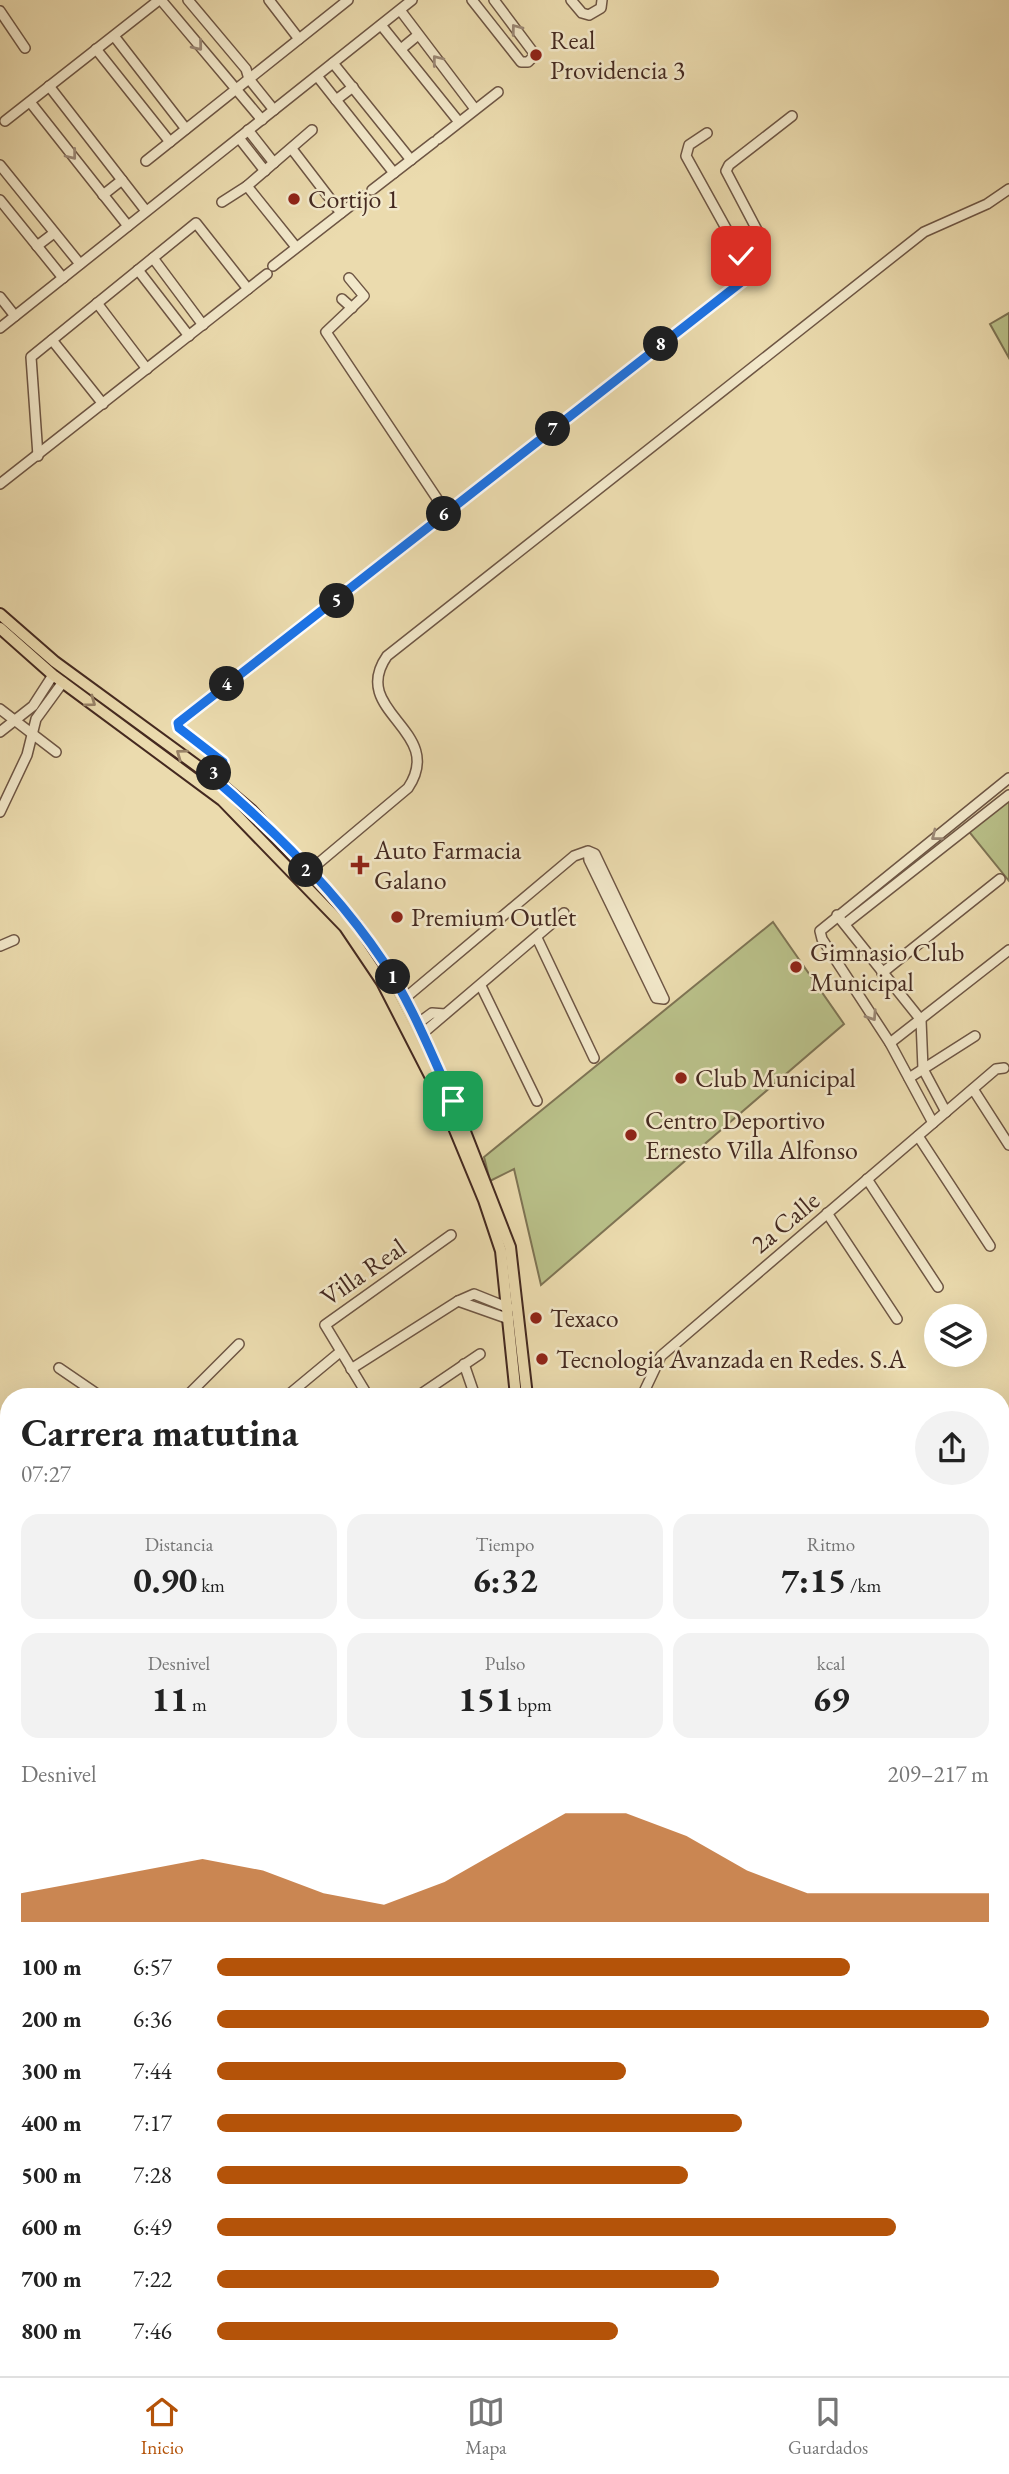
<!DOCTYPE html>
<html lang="es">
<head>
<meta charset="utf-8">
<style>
	:root { --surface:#fff; --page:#f2f2f2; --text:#222; --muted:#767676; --line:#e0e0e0; --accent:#b45309 }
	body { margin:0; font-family:"EB Garamond",serif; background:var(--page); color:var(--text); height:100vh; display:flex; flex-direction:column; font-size:26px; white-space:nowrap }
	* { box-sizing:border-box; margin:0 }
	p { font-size:23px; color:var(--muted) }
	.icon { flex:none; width:38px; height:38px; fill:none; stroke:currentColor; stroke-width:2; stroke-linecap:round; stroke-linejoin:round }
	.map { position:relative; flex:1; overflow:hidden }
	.panel { position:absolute; left:0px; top:1388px; width:1010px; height:989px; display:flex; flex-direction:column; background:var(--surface); border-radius:28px 28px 0 0; box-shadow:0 7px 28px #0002 }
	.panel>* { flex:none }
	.tools { position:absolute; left:924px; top:1304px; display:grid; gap:14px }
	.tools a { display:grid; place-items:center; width:63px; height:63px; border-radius:50%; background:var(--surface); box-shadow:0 7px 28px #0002; font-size:35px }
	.pin { position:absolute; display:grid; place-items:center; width:60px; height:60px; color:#fff; margin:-30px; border-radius:14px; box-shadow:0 4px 10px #0006 }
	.km { position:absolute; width:35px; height:35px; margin:-18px; border-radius:50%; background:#222; color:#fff; font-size:19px; line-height:35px; text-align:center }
	.round { display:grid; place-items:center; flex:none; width:74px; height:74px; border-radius:37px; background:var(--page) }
	.head { display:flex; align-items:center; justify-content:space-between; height:119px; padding:0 21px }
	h1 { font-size:38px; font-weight:700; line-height:52px }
	.metrics { display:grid; grid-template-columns:repeat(3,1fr); gap:10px; height:119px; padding:7px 21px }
	.metrics div { display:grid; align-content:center; border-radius:18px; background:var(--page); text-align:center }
	.metrics b { font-size:35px; font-weight:700 }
	.metrics small { font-size:19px; font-weight:400 }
	.metrics p { font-size:19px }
	.chart { height:196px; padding:14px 21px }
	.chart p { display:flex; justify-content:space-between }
	.chart svg { width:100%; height:126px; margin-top:7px; fill:var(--accent); opacity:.7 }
	ul { padding:0 21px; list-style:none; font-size:23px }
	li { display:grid; grid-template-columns:112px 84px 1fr; align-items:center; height:52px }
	li i { height:18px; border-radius:9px; background:var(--accent) }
	.dock { display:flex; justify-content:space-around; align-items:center; height:98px; border-top:2px solid var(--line); background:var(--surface); font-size:19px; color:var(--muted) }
	.dock a { display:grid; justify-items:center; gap:4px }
	.dock .on { color:var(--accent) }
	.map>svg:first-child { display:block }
	.green { fill:#b9c089; stroke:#7e7454; stroke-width:2 }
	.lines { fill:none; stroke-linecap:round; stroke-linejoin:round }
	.minor-casing { stroke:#6e5644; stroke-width:12 }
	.major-casing { stroke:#442920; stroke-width:14 }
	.minor { stroke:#f2e8ca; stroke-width:9 }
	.major { stroke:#ebdbae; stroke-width:10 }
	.oneway { stroke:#9b8875 }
	.oneway2 { stroke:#988267 }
	.route-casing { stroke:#fff; stroke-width:14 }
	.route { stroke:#1a73e8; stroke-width:9 }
	.poi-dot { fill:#8f2418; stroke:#f2e8ca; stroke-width:2.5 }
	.labels { text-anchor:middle; stroke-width:5; stroke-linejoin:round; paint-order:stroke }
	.poi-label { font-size:26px; fill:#442920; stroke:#f2e8ca; text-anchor:start }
	.street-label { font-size:26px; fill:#442920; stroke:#f2e8ca }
</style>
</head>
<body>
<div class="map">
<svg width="1009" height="2376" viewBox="0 0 1009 2376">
	<rect width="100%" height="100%" fill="#ebdbae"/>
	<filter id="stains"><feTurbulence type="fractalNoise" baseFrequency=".00286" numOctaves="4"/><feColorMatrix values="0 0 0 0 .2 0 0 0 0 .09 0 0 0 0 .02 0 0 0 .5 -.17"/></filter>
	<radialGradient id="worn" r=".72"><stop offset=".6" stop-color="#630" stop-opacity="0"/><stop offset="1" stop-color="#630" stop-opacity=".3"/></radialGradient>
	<!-- green -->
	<g class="green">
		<polygon points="1009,313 1009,358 990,324"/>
		<polygon points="1009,794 1009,881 966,828"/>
		<polygon points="773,922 844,1024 541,1285 514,1169 490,1181 484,1157"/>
	</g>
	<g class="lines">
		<!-- minor casing -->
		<g class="minor-casing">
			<g id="minor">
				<polyline points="161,0 262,120"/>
				<polyline points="188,0 246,69 249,79 274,110"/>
				<polyline points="269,0 299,39"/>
				<polyline points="472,0 521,62 528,62 534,56 533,52 494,0"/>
				<polyline points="571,0 582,13 589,15 601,8 602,0"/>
				<polyline points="400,10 475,109"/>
				<polyline points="0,11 25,48"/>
				<polyline points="381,25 459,122"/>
				<polyline points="114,36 186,129"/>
				<polyline points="96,49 170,142"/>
				<polyline points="401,49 418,35"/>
				<polyline points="333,63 411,160"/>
				<polyline points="317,76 394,173"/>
				<polyline points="49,86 146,211"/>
				<polyline points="336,100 353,87"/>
				<polyline points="30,102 128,226"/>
				<polyline points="5,121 159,0"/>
				<polyline points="248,130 274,163"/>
				<polyline points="239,138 265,171"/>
				<polyline points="438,139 498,92"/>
				<polyline points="292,149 341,213"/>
				<polyline points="146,161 348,0"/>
				<polyline points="0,165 80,264"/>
				<polyline points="247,186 296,247"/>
				<polyline points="372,190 434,142"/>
				<polyline points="103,195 122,180"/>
				<polyline points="0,200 63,278"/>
				<polyline points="222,202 247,186 312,130"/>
				<polyline points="37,246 54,233"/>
				<polyline points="742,255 755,238 757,230 726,171 729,165 792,116"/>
				<polyline points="153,258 203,325"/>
				<polyline points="273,266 363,196"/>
				<polyline points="138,270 189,336"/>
				<polyline points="349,278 364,296 326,332 446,512"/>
				<polyline points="0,297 15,316"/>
				<polyline points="342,299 352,308"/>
				<polyline points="97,303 147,369"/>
				<polyline points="0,328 412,0"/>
				<polyline points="52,340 103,404"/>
				<polyline points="38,456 31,357 196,223 248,289"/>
				<polyline points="0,484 267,274"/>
				<polyline points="0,709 56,752"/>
				<polyline points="0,732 33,706 53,675"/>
				<path d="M211,776L223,763L179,728V722C369,576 555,427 744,280L748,268L686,156L689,145L707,133"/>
				<polyline points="0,812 27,755 36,719 63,682"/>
				<path d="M308,872L408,788C447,730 348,712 387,656L924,232L987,204L1009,189"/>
				<polyline points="837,915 921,1020 923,1069 946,1112"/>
				<polyline points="845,924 1009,795"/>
				<polyline points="537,938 594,1058"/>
				<polyline points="0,946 14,940"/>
				<polyline points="882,973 1000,879"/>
				<polyline points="481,986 537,1101"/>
				<polyline points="404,999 574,856 588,851 595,854 664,999 656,998 589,860 588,851"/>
				<polyline points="417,1024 432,1013 445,1014"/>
				<polyline points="422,1034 564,913"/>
				<polyline points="890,1043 1009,950"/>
				<polyline points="909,1078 975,1036"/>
				<polyline points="973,1089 1009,1145"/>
				<polyline points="933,1123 890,1043 822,939 820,931 1009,778"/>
				<polyline points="918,1136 990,1246"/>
				<polyline points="867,1179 938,1287"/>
				<polyline points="827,1213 897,1319"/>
				<polyline points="458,1301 509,1319"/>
				<polyline points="464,1364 475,1396"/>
				<polyline points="59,1368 100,1396"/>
				<polyline points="351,1369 458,1301 474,1294 509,1308"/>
				<polyline points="187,1396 239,1344"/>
				<polyline points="287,1396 340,1352"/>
				<polyline points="368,1396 325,1325 451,1235"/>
				<polyline points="418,1396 480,1354"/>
				<polyline points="642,1396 661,1356 996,1069 1004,1068"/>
				<polyline points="0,1443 9,1444"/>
				<polyline points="1001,1499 1009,1494"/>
				<polyline points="1001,1509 1009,1504"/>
				<polyline points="0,1537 9,1534"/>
				<polyline points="0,1568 9,1564"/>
				<polyline points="0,1705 9,1699"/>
				<polyline points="1001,1873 1009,1880"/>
				<polyline points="1001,1940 1009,1933"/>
				<polyline points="1001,1967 1009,1964"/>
				<polyline points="1001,2028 1009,2005"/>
				<polyline points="1001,2057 1009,2060"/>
				<polyline points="1001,2211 1009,2201"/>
				<polyline points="673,2376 674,2368"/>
			</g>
		</g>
		<!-- major casing -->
		<g class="major-casing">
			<g id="major">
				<polyline points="0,614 55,662 211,776 251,810 356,924 383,962 453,1101 510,1247 527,1396"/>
				<polyline points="0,628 53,675 222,800 345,927 382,982 443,1101 484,1200 501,1251 516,1396"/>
				<polyline points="1001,1566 1009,1571"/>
				<polyline points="1001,1583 1009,1586"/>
			</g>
		</g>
		<!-- minor -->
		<use href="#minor" class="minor"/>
		<!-- major -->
		<use href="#major" class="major"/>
	</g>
	<!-- one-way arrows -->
	<defs><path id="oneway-chevron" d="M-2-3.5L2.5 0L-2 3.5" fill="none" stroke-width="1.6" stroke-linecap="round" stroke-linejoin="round" transform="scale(1.75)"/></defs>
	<g class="oneway">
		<use href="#oneway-chevron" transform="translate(516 29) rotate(-127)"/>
		<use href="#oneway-chevron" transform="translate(198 46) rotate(51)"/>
		<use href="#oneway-chevron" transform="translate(437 60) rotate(-128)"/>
		<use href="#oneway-chevron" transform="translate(72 155) rotate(52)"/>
		<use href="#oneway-chevron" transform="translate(936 836) rotate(142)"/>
		<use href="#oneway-chevron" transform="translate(872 1016) rotate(57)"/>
	</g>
	<g class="oneway2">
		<use href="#oneway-chevron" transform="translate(91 702) rotate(36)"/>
		<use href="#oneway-chevron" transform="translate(181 754) rotate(-144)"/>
	</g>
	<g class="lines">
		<!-- route casing -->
		<g class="route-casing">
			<path id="route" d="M453,1101C431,1054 412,1004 383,961C337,892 274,830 211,776L223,762L179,728L178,723L744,280L748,268L741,256"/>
		</g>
		<!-- route -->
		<use href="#route" class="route"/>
	</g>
	<!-- markers -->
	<g class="poi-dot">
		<circle cx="536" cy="55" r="7"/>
		<circle cx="294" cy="199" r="7"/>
		<path d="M356.5 854.5h7v7h7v7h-7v7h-7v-7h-7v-7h7z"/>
		<circle cx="397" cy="917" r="7"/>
		<circle cx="796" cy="967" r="7"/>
		<circle cx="681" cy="1078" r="7"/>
		<circle cx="631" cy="1135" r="7"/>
		<circle cx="536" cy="1318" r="7"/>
		<circle cx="542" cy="1359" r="7"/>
	</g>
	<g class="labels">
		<!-- poi labels -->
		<g class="poi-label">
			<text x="550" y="49">Real<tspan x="550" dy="30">Providencia 3</tspan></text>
			<text x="308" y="208">Cortijo 1</text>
			<text x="374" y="859">Auto Farmacia<tspan x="374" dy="30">Galano</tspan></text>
			<text x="411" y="926">Premium Outlet</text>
			<text x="810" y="961">Gimnasio Club<tspan x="810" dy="30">Municipal</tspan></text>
			<text x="695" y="1087">Club Municipal</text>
			<text x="645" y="1129">Centro Deportivo<tspan x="645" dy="30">Ernesto Villa Alfonso</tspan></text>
			<text x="550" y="1327">Texaco</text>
			<text x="556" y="1368">Tecnologia Avanzada en Redes. S.A</text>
		</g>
		<!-- street labels -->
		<g class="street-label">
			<text transform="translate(785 1222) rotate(-40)" y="9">2a Calle</text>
			<text transform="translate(363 1272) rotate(-35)" y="9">Villa Real</text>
		</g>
	</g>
	<rect width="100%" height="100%" filter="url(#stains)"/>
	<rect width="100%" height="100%" fill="url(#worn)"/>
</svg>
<div class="tools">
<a><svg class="icon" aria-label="layers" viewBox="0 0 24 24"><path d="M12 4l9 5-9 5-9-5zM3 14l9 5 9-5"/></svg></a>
</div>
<div class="pin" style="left:453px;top:1101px;background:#1e9e55"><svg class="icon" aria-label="arrive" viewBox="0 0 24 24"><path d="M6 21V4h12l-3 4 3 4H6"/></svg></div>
<div class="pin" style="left:741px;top:256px;background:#d93025"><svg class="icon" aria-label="check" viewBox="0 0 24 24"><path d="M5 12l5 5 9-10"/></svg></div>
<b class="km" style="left:393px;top:977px">1</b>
<b class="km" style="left:306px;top:870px">2</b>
<b class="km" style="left:214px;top:773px">3</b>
<b class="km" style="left:227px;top:684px">4</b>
<b class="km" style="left:337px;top:601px">5</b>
<b class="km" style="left:444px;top:514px">6</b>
<b class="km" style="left:553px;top:429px">7</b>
<b class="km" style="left:661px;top:344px">8</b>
<section class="panel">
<div class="head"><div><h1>Carrera matutina</h1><p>07:27</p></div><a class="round"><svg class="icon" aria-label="share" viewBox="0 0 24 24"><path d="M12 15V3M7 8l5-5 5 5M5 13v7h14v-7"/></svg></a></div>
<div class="metrics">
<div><p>Distancia</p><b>0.90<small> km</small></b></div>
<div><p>Tiempo</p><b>6:32</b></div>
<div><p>Ritmo</p><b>7:15<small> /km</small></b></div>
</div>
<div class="metrics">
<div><p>Desnivel</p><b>11<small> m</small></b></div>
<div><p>Pulso</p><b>151<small> bpm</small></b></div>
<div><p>kcal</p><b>69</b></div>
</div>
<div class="chart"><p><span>Desnivel</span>209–217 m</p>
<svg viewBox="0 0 160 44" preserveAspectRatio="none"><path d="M0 44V34L10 30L20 26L30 22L40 26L50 34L60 38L70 30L80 18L90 6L100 6L110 14L120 26L130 34L140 34L150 34L160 34V44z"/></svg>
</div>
<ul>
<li><b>100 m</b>6:57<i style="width:82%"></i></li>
<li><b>200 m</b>6:36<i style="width:100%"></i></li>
<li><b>300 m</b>7:44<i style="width:53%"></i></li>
<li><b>400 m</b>7:17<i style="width:68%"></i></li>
<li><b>500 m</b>7:28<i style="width:61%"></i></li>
<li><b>600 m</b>6:49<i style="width:88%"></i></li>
<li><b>700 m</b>7:22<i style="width:65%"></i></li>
<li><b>800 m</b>7:46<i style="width:52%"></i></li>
</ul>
</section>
</div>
<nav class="dock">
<a class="on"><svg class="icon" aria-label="home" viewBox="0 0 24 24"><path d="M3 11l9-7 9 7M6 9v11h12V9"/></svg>Inicio</a>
<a><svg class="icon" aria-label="map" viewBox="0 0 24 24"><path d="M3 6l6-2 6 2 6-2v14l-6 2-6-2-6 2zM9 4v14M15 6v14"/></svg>Mapa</a>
<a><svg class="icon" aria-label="saved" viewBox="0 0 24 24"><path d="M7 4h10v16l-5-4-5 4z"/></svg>Guardados</a>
</nav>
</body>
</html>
